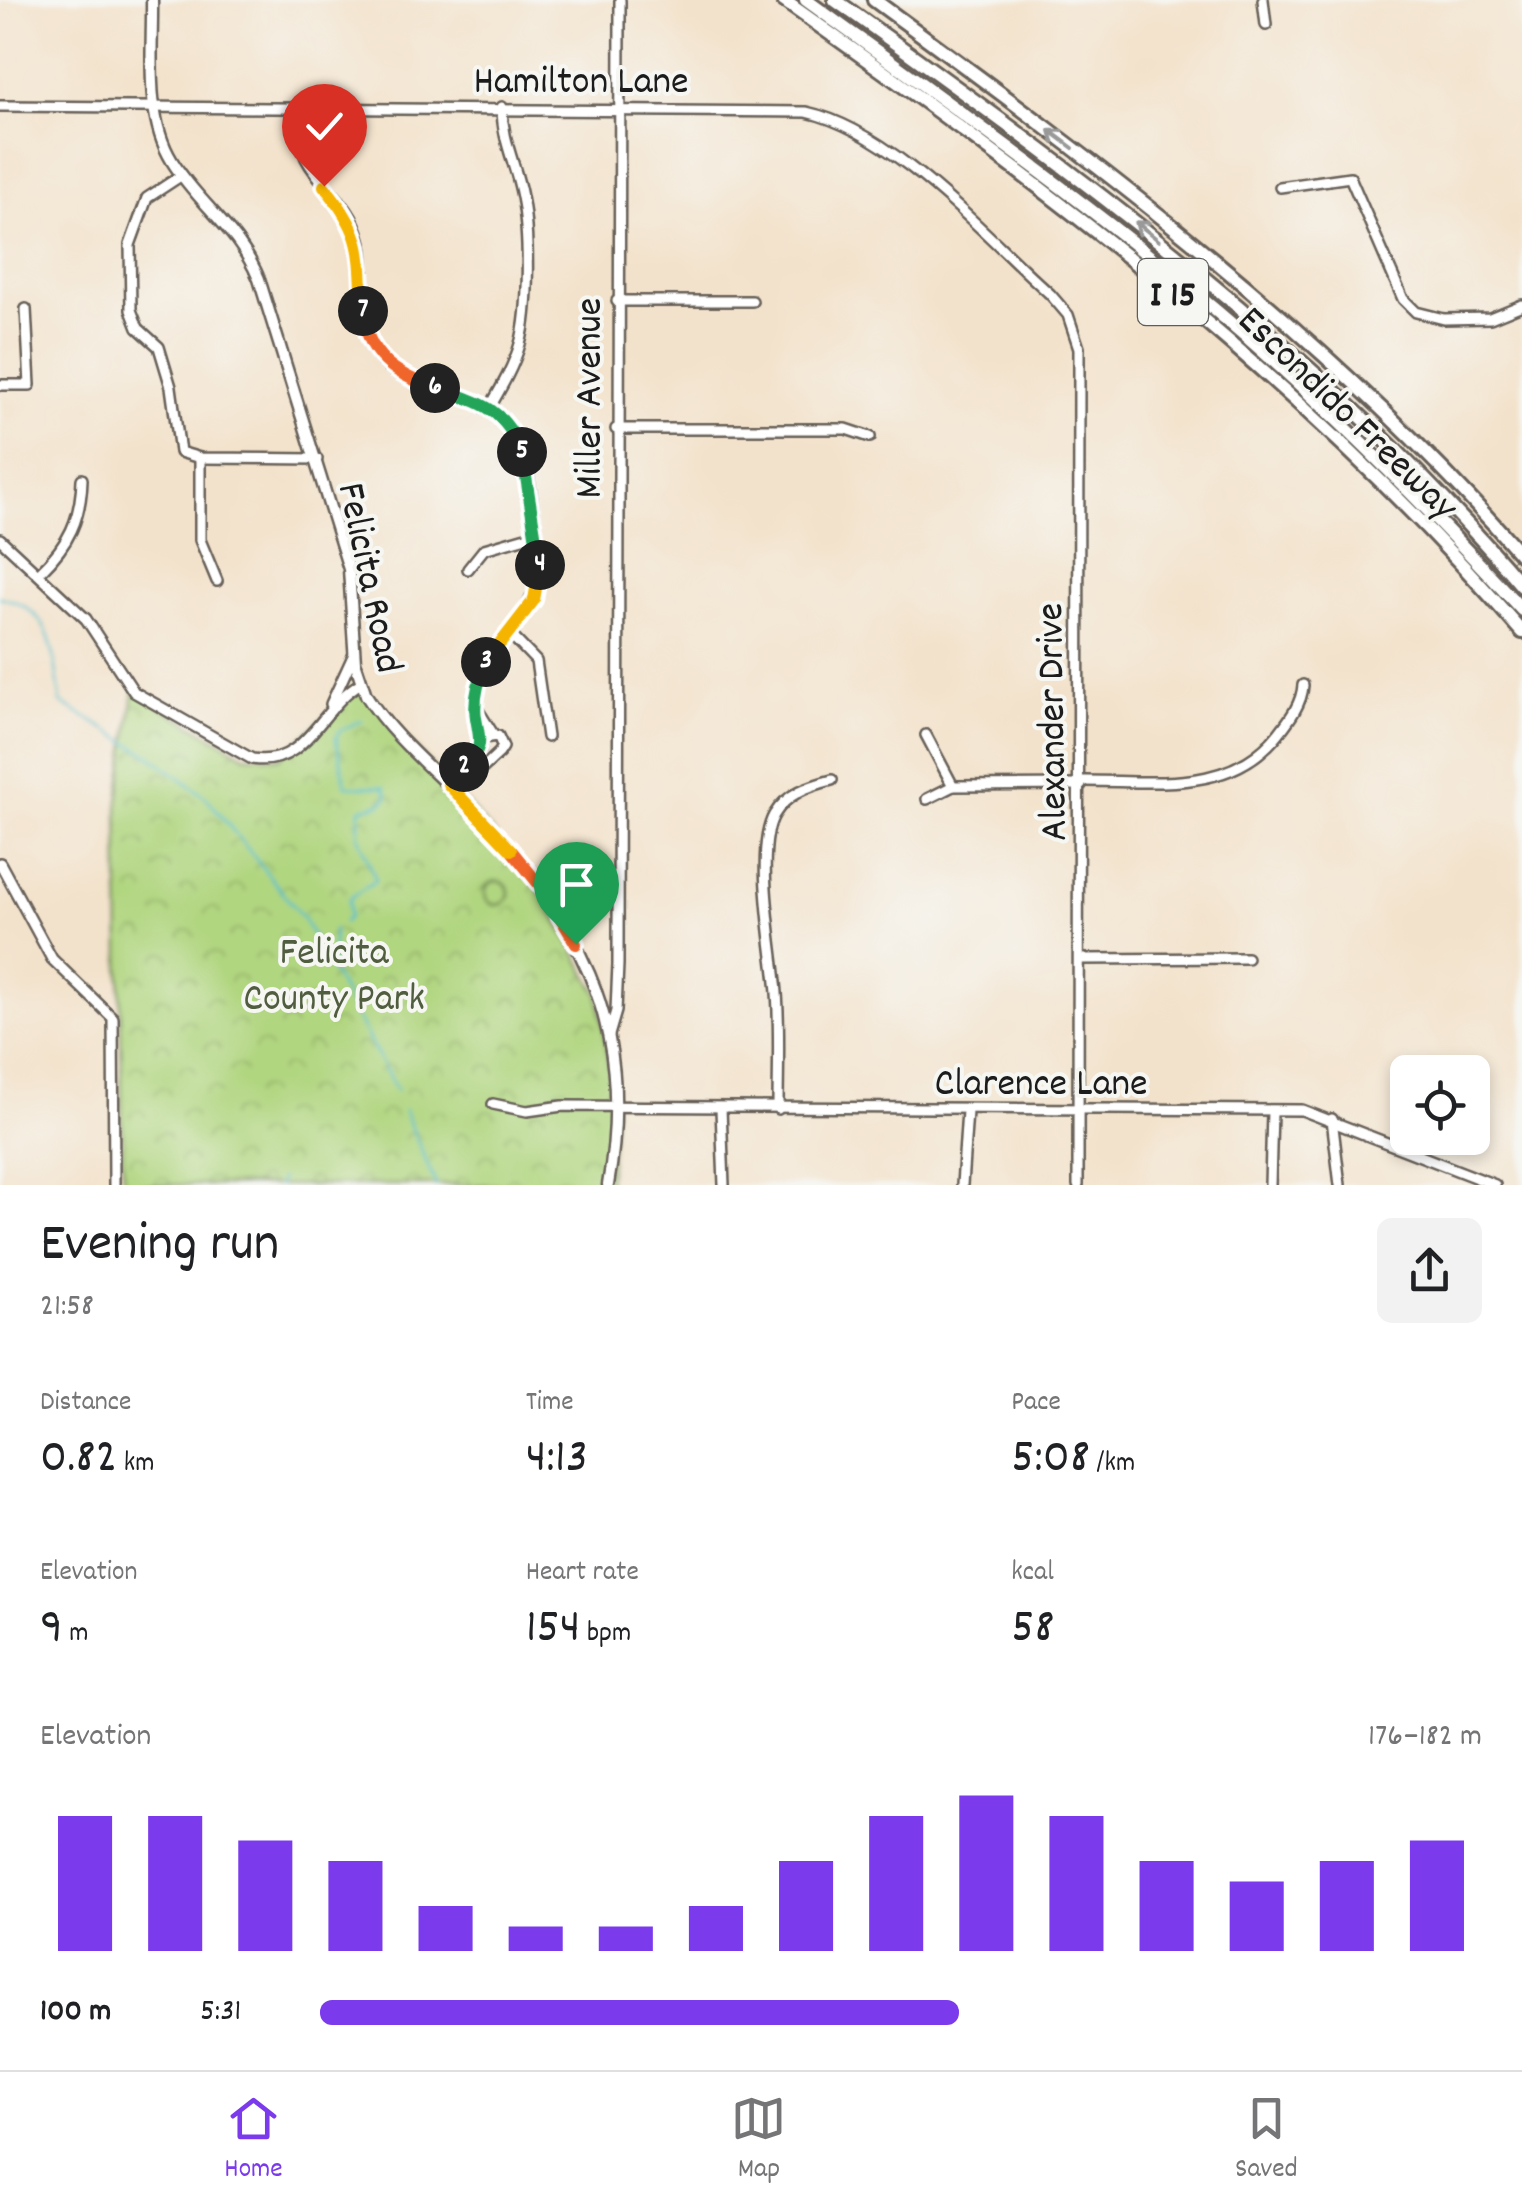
<!DOCTYPE html>
<html lang="en">
<head>
<meta charset="utf-8">
<style>
	:root { --surface:#fff; --page:#f2f2f2; --text:#202124; --muted:#757577; --line:#e0e0e0; --accent:#7c3aed }
	body { margin:0; font-family:Dekko,sans-serif; background:var(--page); color:var(--text); height:100vh; display:flex; flex-direction:column; font-size:38px; white-space:nowrap }
	* { box-sizing:border-box; margin:0 }
	p { font-size:32px; color:var(--muted) }
	.icon { flex:none; width:55px; height:55px; fill:none; stroke:currentColor; stroke-width:2; stroke-linecap:round; stroke-linejoin:round }
	.map { position:relative; height:1185px; overflow:hidden }
	.details { display:flex; flex-direction:column; background:var(--surface); flex:1 }
	.details>* { flex:none }
	.tools { position:absolute; left:1390px; top:1055px; display:grid; gap:20px }
	.tools a { display:grid; place-items:center; width:100px; height:100px; border-radius:15px; background:var(--surface); box-shadow:0 5px 15px #0003; font-size:50px }
	.pin { position:absolute; display:grid; place-items:center; width:85px; height:85px; color:#fff; margin:-102px -42px; border-radius:50% 50% 50% 0; rotate:-45deg; box-shadow:0 0 10px #0007 }
	.pin .icon { rotate:45deg }
	.km { position:absolute; width:50px; height:50px; margin:-25px; border-radius:50%; background:#222; color:#fff; font-size:28px; line-height:50px; text-align:center }
	.round { display:grid; place-items:center; flex:none; width:105px; height:105px; border-radius:15px; background:var(--page) }
	.headline { display:flex; align-items:center; justify-content:space-between; height:170px; padding:0 40px }
	h1 { font-size:55px; font-weight:600; line-height:75px }
	.metrics { display:grid; grid-template-columns:repeat(3,1fr); gap:15px; height:170px; padding:10px 40px }
	.metrics div { display:grid; align-content:center }
	.metrics b { font-size:50px; font-weight:600 }
	.metrics small { font-size:28px; font-weight:400 }
	.metrics p { font-size:28px }
	.chart { height:280px; padding:20px 40px }
	.chart p { display:flex; justify-content:space-between }
	.chart svg { width:100%; height:180px; margin-top:10px; stroke:var(--accent); stroke-width:6 }
	ul { padding:0 40px; list-style:none; font-size:32px }
	li { display:grid; grid-template-columns:160px 120px 1fr; align-items:center; height:75px }
	li i { height:25px; border-radius:12px; background:var(--accent) }
	.menu { display:flex; justify-content:space-around; align-items:center; height:140px; border-top:2px solid var(--line); background:var(--surface); font-size:28px; color:var(--muted) }
	.menu a { display:grid; justify-items:center; gap:5px }
	.menu .on { color:var(--accent) }
	.map>svg:first-child { display:block }
	.park { fill:url(#park-crowns); stroke:#66794e; stroke-width:2.5 }
	.garden { fill:#b1d680; stroke:#66794e; stroke-width:2.5 }
	.lines { fill:none; stroke-linecap:round; stroke-linejoin:round }
	.stream { stroke:#53bfcd; stroke-width:2.5 }
	.minor-casing { stroke:#676159; stroke-width:14 }
	.major-casing { stroke:#676159; stroke-width:15 }
	.highway-casing { stroke:#676159; stroke-width:18 }
	.minor { stroke:#fff; stroke-width:9 }
	.major { stroke:#fff; stroke-width:10 }
	.highway { stroke:#fff; stroke-width:12 }
	.oneway { stroke:#999 }
	.split-1-casing { stroke:#fff; stroke-width:20 }
	.split-2-casing { stroke:#fff; stroke-width:20 }
	.split-3-casing { stroke:#fff; stroke-width:20 }
	.split-4-casing { stroke:#fff; stroke-width:20 }
	.split-5-casing { stroke:#fff; stroke-width:20 }
	.split-6-casing { stroke:#fff; stroke-width:20 }
	.split-7-casing { stroke:#fff; stroke-width:20 }
	.split-8-casing { stroke:#fff; stroke-width:20 }
	.split-1 { stroke:#f0652b; stroke-width:12 }
	.split-2 { stroke:#f5b400; stroke-width:12 }
	.split-3 { stroke:#22a559; stroke-width:12 }
	.split-4 { stroke:#f5b400; stroke-width:12 }
	.split-5 { stroke:#22a559; stroke-width:12 }
	.split-6 { stroke:#22a559; stroke-width:12 }
	.split-7 { stroke:#f0652b; stroke-width:12 }
	.split-8 { stroke:#f5b400; stroke-width:12 }
	.labels { text-anchor:middle; stroke-width:8; stroke-linejoin:round; paint-order:stroke }
	.shield { fill:#f6f6f2; stroke:#5d5d5c; stroke-width:2.5 }
	.shield-label { font-size:38px; font-weight:bold; fill:#1c1c1c }
	.street-label { font-size:40px; fill:#1c1c1c; stroke:#f6f6f2 }
	.park-label { font-size:40px; fill:#505d3f; stroke:#f6f6f2 }
</style>
</head>
<body>
<div class="map">
<svg width="1522" height="1185" viewBox="0 0 1522 1185">
	<defs>
		<pattern id="park-crowns" width="20" height="18" patternUnits="userSpaceOnUse" patternTransform="scale(2.5)"><rect width="20" height="18" fill="#b1d680"/><path d="M2 6a3 3 0 1 1 6 0M12 15a3 3 0 1 1 6 0" fill="none" stroke="#98b76e"/></pattern>
	</defs>
	<rect width="100%" height="100%" fill="#f6f6f2"/>
	<filter id="ink" filterUnits="userSpaceOnUse"><feTurbulence type="fractalNoise" baseFrequency=".01" numOctaves="2"/><feDisplacementMap in="SourceGraphic" scale="20" xChannelSelector="R" yChannelSelector="G"/><feConvolveMatrix kernelMatrix="1 2 1 2 8 2 1 2 1" color-interpolation-filters="sRGB"/></filter>
	<filter id="wash" filterUnits="userSpaceOnUse"><feTurbulence type="fractalNoise" baseFrequency=".0048" numOctaves="4" result="noise"/><feDisplacementMap in="SourceGraphic" scale="40" xChannelSelector="R" yChannelSelector="G"/><feGaussianBlur stdDeviation="2.25" result="paint"/><feColorMatrix in="noise" values="0 0 0 0 0 0 0 0 0 0 0 0 0 0 0 0 0 1.4 0 .05"/><feComposite in="paint" operator="in"/></filter>
	<g filter="url(#wash)">
		<rect width="100%" height="100%" fill="#f3e2cb"/>
		<!-- park -->
		<polygon class="park" points="361,683 367,695 533,876 598,994 615,1109 608,1185 123,1185 118,807 134,692 245,755 280,758"/>
		<!-- garden -->
		<circle class="garden" cx="497" cy="893" r="12"/>
		<g class="lines">
			<!-- stream -->
			<g class="stream">
				<path d="M0,597C56,609 53,655 61,703L151,756L207,798L303,918L397,1091"/>
				<polyline points="344,922 349,917 349,899 376,880 358,835 360,809 380,804 388,797 384,787 346,786 336,738 340,731 362,720"/>
				<polyline points="331,972 334,929"/>
				<polyline points="404,1110 436,1185"/>
				<polyline points="279,1185 281,1178"/>
			</g>
		</g>
	</g>
	<g filter="url(#ink)">
		<g class="lines">
			<!-- minor casing -->
			<g class="minor-casing">
				<g id="minor">
					<polyline points="1263,0 1266,25"/>
					<path d="M0,106L806,112C894,131 983,234 1050,294L1068,315L1079,348L1078,1185"/>
					<path d="M296,107C295,185 345,183 360,239C370,280 349,330 384,363C399,378 425,385 445,391C534,419 525,462 538,544C550,619 480,637 476,707"/>
					<polyline points="182,175 147,198 130,245 131,310 138,328 159,347 171,387 180,452 200,458 317,459"/>
					<polyline points="1280,187 1350,177 1403,299 1416,312 1444,319 1490,318 1522,305"/>
					<polyline points="617,301 752,301"/>
					<polyline points="0,385 30,385 26,309"/>
					<path d="M490,407C501,388 514,366 520,344C530,310 529,231 522,197C516,164 502,141 502,107"/>
					<polyline points="616,429 846,429 870,437"/>
					<polyline points="200,458 200,540 217,581"/>
					<path d="M0,539L86,619L134,692L252,759C307,768 320,706 361,683"/>
					<polyline points="468,569 484,549 536,534"/>
					<path d="M40,572C69,544 81,519 82,479"/>
					<polyline points="509,633 536,661 547,737"/>
					<polyline points="331,704 354,654"/>
					<polyline points="926,735 953,786"/>
					<polyline points="483,738 476,707 493,734"/>
					<path d="M1080,781C1151,780 1230,796 1279,733C1290,719 1302,703 1303,685"/>
					<polyline points="448,784 480,750 483,738 498,736 503,747 499,753 456,793"/>
					<polyline points="927,799 953,786 1081,785"/>
					<polyline points="0,863 52,959 113,1018 114,1185"/>
					<polyline points="1080,959 1247,958"/>
					<polyline points="609,1035 616,1011 618,964 620,0"/>
					<polyline points="493,1104 527,1111 562,1106 1302,1110 1495,1185"/>
					<polyline points="721,1109 724,1185"/>
					<path d="M778,1109C778,1071 780,1031 777,993C774,951 754,850 774,815C787,793 809,786 832,780"/>
					<polyline points="1332,1119 1340,1185"/>
					<polyline points="962,1185 967,1111"/>
					<polyline points="1270,1185 1272,1111"/>
				</g>
			</g>
			<!-- major casing -->
			<g class="major-casing">
				<path id="major" d="M152,0C153,51 144,116 172,161C199,205 238,228 259,279L349,569L355,662L366,695C391,735 432,769 465,802C577,917 637,1019 608,1185"/>
			</g>
			<!-- highway casing -->
			<g class="highway-casing">
				<g id="highway">
					<path d="M783,0C1049,188 1309,384 1522,632"/>
					<path d="M806,0C953,107 1103,213 1241,332C1341,419 1433,513 1522,610"/>
					<path d="M835,0C1080,175 1326,355 1522,586"/>
					<path d="M874,0C1103,167 1336,341 1522,556"/>
				</g>
			</g>
			<!-- minor -->
			<use href="#minor" class="minor"/>
			<!-- major -->
			<use href="#major" class="major"/>
			<!-- highway -->
			<use href="#highway" class="highway"/>
		</g>
		<!-- one-way arrows -->
		<defs><path id="oneway-shaft" d="M-6 0H5M1.5-3L5.5 0L1.5 3" fill="none" stroke-width="1.6" stroke-linecap="round" stroke-linejoin="round" transform="scale(2.5)"/></defs>
		<g class="oneway">
			<use href="#oneway-shaft" transform="translate(1061 139) rotate(-143)"/>
			<use href="#oneway-shaft" transform="translate(1147 231) rotate(-141)"/>
		</g>
	</g>
	<g class="lines" filter="url(#ink)">
		<!-- split-1 casing -->
		<g class="split-1-casing">
			<polyline id="split-1" points="511,850 546,893 576,944"/>
		</g>
		<!-- split-2 casing -->
		<g class="split-2-casing">
			<polyline id="split-2" points="464,767 448,784 511,850"/>
		</g>
		<!-- split-3 casing -->
		<g class="split-3-casing">
			<path id="split-3" d="M464,767C484,747 480,742 476,718C473,699 479,679 486,662"/>
		</g>
		<!-- split-4 casing -->
		<g class="split-4-casing">
			<polyline id="split-4" points="486,662 534,600 540,565"/>
		</g>
		<!-- split-5 casing -->
		<g class="split-5-casing">
			<polyline id="split-5" points="522,452 540,565"/>
		</g>
		<!-- split-6 casing -->
		<g class="split-6-casing">
			<path id="split-6" d="M435,388C480,402 502,406 522,452"/>
		</g>
		<!-- split-7 casing -->
		<g class="split-7-casing">
			<path id="split-7" d="M363,311C366,355 395,375 435,388"/>
		</g>
		<!-- split-8 casing -->
		<g class="split-8-casing">
			<path id="split-8" d="M324,186C364,235 360,250 363,311"/>
		</g>
		<!-- split-1 -->
		<use href="#split-1" class="split-1"/>
		<!-- split-2 -->
		<use href="#split-2" class="split-2"/>
		<!-- split-3 -->
		<use href="#split-3" class="split-3"/>
		<!-- split-4 -->
		<use href="#split-4" class="split-4"/>
		<!-- split-5 -->
		<use href="#split-5" class="split-5"/>
		<!-- split-6 -->
		<use href="#split-6" class="split-6"/>
		<!-- split-7 -->
		<use href="#split-7" class="split-7"/>
		<!-- split-8 -->
		<use href="#split-8" class="split-8"/>
	</g>
	<g class="labels">
		<!-- shield labels -->
		<rect class="shield" x="1138" y="259" width="70" height="66" rx="8"/>
		<g class="shield-label">
			<text x="1173" y="305">I 15</text>
		</g>
		<!-- street labels -->
		<g class="street-label">
			<text x="581" y="92">Hamilton Lane</text>
			<text transform="translate(586 398) rotate(-90)" y="14">Miller Avenue</text>
			<text transform="translate(1350 411) rotate(44)" y="14">Escondido Freeway</text>
			<text transform="translate(373 577) rotate(78)" y="14">Felicita Road</text>
			<text transform="translate(1049 722) rotate(-91)" y="14">Alexander Drive</text>
			<text x="1041" y="1094">Clarence Lane</text>
		</g>
		<!-- park labels -->
		<g class="park-label">
			<text x="334" y="963">Felicita<tspan x="334" dy="46">County Park</tspan></text>
		</g>
	</g>
</svg>
<div class="tools">
<a><svg class="icon" aria-label="locate" viewBox="0 0 24 24"><circle cx="12" cy="12" r="6"/><path d="M12 2v4M12 18v4M2 12h4M18 12h4"/></svg></a>
</div>
<div class="pin" style="left:576px;top:944px;background:#1e9e55"><svg class="icon" aria-label="arrive" viewBox="0 0 24 24"><path d="M6 21V4h12l-3 4 3 4H6"/></svg></div>
<div class="pin" style="left:324px;top:186px;background:#d93025"><svg class="icon" aria-label="check" viewBox="0 0 24 24"><path d="M5 12l5 5 9-10"/></svg></div>
<b class="km" style="left:464px;top:767px">2</b>
<b class="km" style="left:486px;top:662px">3</b>
<b class="km" style="left:540px;top:565px">4</b>
<b class="km" style="left:522px;top:452px">5</b>
<b class="km" style="left:435px;top:388px">6</b>
<b class="km" style="left:363px;top:311px">7</b>
</div>
<section class="details">
<div class="headline"><div><h1>Evening run</h1><p>21:58</p></div><a class="round"><svg class="icon" aria-label="share" viewBox="0 0 24 24"><path d="M12 15V3M7 8l5-5 5 5M5 13v7h14v-7"/></svg></a></div>
<div class="metrics">
<div><p>Distance</p><b>0.82<small> km</small></b></div>
<div><p>Time</p><b>4:13</b></div>
<div><p>Pace</p><b>5:08<small> /km</small></b></div>
</div>
<div class="metrics">
<div><p>Elevation</p><b>9<small> m</small></b></div>
<div><p>Heart rate</p><b>154<small> bpm</small></b></div>
<div><p>kcal</p><b>58</b></div>
</div>
<div class="chart"><p><span>Elevation</span>176–182 m</p>
<svg viewBox="0 0 160 44" preserveAspectRatio="none"><path d="M5 44V11M15 44V11M25 44V17M35 44V22M45 44V33M55 44V38M65 44V38M75 44V33M85 44V22M95 44V11M105 44V6M115 44V11M125 44V22M135 44V27M145 44V22M155 44V17"/></svg>
</div>
<ul>
<li><b>100 m</b>5:31<i style="width:55%"></i></li>
</ul>
</section>
<nav class="menu">
<a class="on"><svg class="icon" aria-label="home" viewBox="0 0 24 24"><path d="M3 11l9-7 9 7M6 9v11h12V9"/></svg>Home</a>
<a><svg class="icon" aria-label="map" viewBox="0 0 24 24"><path d="M3 6l6-2 6 2 6-2v14l-6 2-6-2-6 2zM9 4v14M15 6v14"/></svg>Map</a>
<a><svg class="icon" aria-label="saved" viewBox="0 0 24 24"><path d="M7 4h10v16l-5-4-5 4z"/></svg>Saved</a>
</nav>
</body>
</html>
